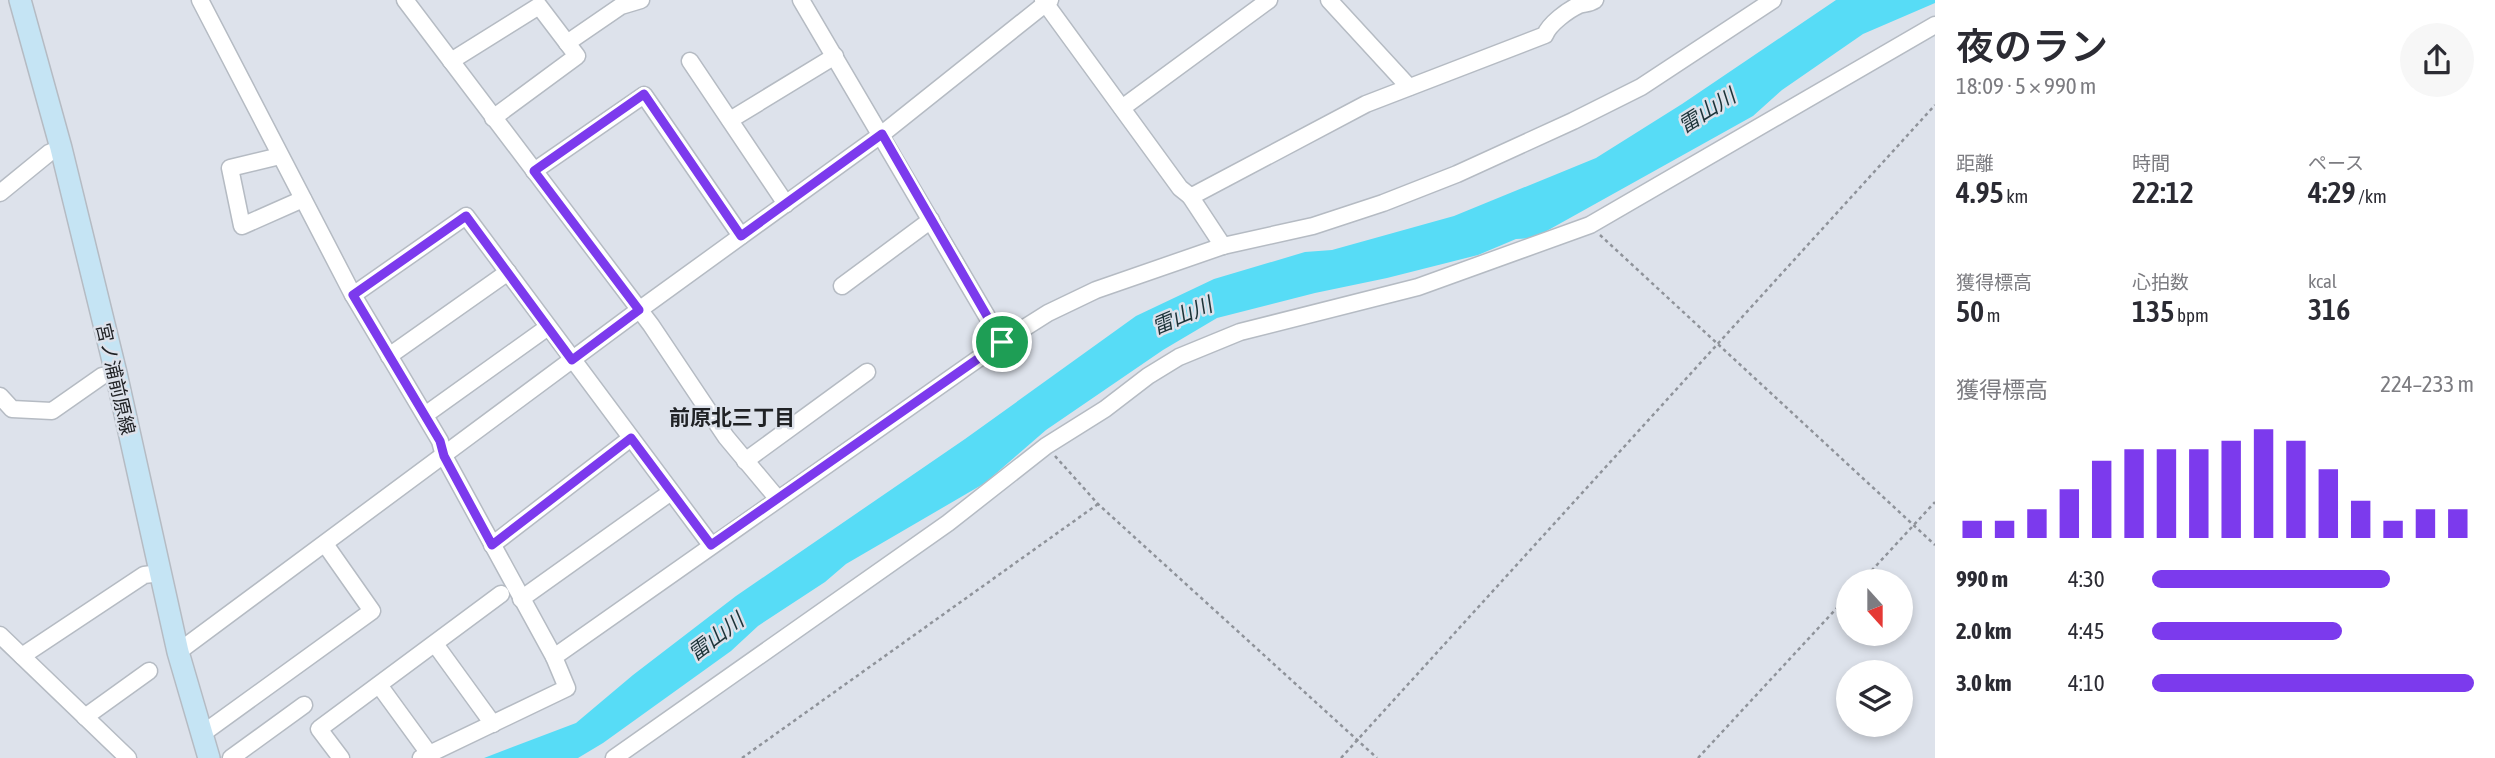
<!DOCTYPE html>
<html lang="ja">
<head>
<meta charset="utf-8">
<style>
	:root { --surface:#fff; --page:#f7f7f7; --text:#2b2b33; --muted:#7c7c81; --accent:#7c3aed }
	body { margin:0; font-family:"Asap Condensed","Noto Sans JP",sans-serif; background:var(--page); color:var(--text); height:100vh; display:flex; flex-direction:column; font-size:26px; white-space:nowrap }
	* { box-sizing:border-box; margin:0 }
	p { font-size:23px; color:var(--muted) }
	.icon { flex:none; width:38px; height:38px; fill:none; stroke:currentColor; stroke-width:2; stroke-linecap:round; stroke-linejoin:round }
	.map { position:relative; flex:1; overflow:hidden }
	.sheet { display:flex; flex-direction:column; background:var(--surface); width:560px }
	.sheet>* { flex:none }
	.needle { width:46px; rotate:159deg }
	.tools { position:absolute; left:1836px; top:569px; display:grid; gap:14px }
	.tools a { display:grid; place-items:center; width:77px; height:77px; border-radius:50%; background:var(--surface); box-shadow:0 4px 10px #0003; font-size:35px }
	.pin { position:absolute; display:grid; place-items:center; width:60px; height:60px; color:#fff; margin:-30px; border:4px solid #fff; border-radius:50%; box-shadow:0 2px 7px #0007 }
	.round { display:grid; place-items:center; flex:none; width:74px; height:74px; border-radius:37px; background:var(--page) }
	.head { display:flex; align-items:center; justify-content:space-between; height:119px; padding:0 21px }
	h1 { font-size:38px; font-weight:600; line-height:52px }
	.stats { display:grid; grid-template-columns:repeat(3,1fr); gap:10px; height:119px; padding:7px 21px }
	.stats div { display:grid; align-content:center }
	.stats b { font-size:30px; font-weight:600 }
	.stats small { font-size:19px; font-weight:400 }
	.stats p { font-size:19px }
	.chart { height:196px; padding:14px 21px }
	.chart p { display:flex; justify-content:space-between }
	.chart svg { width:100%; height:126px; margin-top:7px; stroke:var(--accent); stroke-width:6 }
	ul { padding:0 21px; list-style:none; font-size:23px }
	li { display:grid; grid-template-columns:112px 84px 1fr; align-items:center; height:52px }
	li i { height:18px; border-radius:9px; background:var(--accent) }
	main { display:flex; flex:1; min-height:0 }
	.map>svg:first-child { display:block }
	.water { fill:#57dcf6 }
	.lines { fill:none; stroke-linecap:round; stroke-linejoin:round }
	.street-casing { stroke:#b5bbc3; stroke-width:19 }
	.secondary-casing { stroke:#b5bbc3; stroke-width:24 }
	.path { stroke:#8f939a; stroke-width:2.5; stroke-dasharray:3.5 3.5; stroke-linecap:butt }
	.street { stroke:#fff; stroke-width:16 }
	.secondary { stroke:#c5e4f4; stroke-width:21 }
	.route-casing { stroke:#fff; stroke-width:14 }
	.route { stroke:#7c3aed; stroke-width:9 }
	.labels { text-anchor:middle; stroke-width:5; stroke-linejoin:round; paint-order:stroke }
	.street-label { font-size:19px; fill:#202225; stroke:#dde2eb }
	.water-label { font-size:21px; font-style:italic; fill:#1c3338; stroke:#dde2eb }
	.neighbourhood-label { font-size:21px; font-weight:bold; fill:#202225; stroke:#dde2eb }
</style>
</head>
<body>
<main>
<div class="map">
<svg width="1935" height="758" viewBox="0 0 1935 758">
	<rect width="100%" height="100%" fill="#dde2eb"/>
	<!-- water -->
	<polygon class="water" points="1836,0 1935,0 1935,3 1863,34 1782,90 1753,116 1534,238 1516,239 1478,255 1387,278 1315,293 1217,318 1163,350 1046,430 985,483 846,564 825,582 758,626 731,651 603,743 578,758 484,758 576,723 633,675 736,596 965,439 1136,316 1214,279 1305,252 1332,250 1454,216 1596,158 1682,104"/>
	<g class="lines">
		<!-- street casing -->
		<g class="street-casing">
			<g id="street">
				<polyline points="200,0 353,295 440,441 444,456 554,657"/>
				<polyline points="405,0 651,325 726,437 777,498"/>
				<polyline points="801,0 1002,342"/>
				<path d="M1043,0L1180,188L1190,196L1196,194L1366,104L1545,35C1549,24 1568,10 1579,5C1585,3 1589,4 1595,0"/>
				<polyline points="1329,0 1409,87"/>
				<polyline points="567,43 621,6 641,0"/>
				<polyline points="451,61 539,6 577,56 493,118"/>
				<polyline points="690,61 786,204"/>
				<polyline points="1122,108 1269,0"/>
				<polyline points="730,120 835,56"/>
				<polyline points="280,156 230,168 242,226 303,199"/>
				<polyline points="534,171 644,95 741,236"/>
				<polyline points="0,193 49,153 61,148"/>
				<polyline points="1190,196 1223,246"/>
				<polyline points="842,286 931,220"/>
				<polyline points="353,295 466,216 711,545"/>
				<polyline points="389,356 508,272"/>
				<polyline points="0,396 12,409 52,411 102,376 116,373"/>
				<polyline points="425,415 548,327"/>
				<polyline points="745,461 867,372"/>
				<polyline points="492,545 631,438"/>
				<polyline points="521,599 671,492"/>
				<polyline points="0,635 128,758"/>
				<polyline points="435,644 493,724"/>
				<polyline points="178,652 639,310 882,134 1050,0"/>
				<polyline points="22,656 144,575 160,573"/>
				<polyline points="379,685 430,755"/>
				<polyline points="85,717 149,671"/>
				<polyline points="202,734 372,611 325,544"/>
				<polyline points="231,758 304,705"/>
				<polyline points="341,758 319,729 501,594"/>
				<polyline points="421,758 567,688 554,657 1002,342 1048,313 1096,290 1223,246 1313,226 1383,203 1457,174 1573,121 1641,87 1773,0"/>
				<polyline points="614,758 948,523 1046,446 1105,409 1148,376 1179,357 1240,332 1418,287 1590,225 1935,25"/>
			</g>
		</g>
		<!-- secondary casing -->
		<g class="secondary-casing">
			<polyline id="secondary" points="20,0 61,148 116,373 178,652 209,758"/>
		</g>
		<!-- path -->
		<g class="path">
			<polyline points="1600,235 1935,545"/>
			<polyline points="1055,456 1098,504 1377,758"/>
			<polyline points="1862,581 1935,502"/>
			<polyline points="742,758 1098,504"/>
			<polyline points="1341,758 1935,105"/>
			<polyline points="1698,758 1848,596"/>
		</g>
		<!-- street -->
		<use href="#street" class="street"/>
		<!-- secondary -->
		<use href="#secondary" class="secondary"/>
	</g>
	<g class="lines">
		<!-- route casing -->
		<g class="route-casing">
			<polygon id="route" points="644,94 741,236 882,134 1002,342 711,545 631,438 492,545 444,456 440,441 353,295 466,216 572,360 639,310 534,171"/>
		</g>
		<!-- route -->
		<use href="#route" class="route"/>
	</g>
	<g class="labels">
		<!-- street labels -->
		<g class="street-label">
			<text transform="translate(116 379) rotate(77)" y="7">宮ノ浦前原線</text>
		</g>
		<!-- water labels -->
		<g class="water-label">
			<text transform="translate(1707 111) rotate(-32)" y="7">雷山川</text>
			<text transform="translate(1182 316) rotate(-23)" y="7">雷山川</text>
			<text transform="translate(716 637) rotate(-37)" y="7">雷山川</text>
		</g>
		<!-- neighbourhood labels -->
		<g class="neighbourhood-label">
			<text x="732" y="425">前原北三丁目</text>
		</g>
	</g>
</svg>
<div class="tools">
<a><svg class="needle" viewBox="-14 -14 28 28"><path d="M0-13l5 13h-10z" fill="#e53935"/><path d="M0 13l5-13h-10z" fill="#7c7c81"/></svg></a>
<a><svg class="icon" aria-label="layers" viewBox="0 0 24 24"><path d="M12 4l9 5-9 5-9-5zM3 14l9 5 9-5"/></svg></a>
</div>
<div class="pin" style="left:1002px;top:342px;background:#1e9e55"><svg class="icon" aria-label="arrive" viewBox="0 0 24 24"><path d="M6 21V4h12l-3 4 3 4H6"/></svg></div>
</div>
<section class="sheet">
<div class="head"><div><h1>夜のラン</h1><p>18:09 · 5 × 990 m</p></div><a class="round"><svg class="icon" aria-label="share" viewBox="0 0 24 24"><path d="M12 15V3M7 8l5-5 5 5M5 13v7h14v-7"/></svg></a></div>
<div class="stats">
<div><p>距離</p><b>4.95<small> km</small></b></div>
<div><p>時間</p><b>22:12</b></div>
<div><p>ペース</p><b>4:29<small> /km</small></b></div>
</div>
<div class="stats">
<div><p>獲得標高</p><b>50<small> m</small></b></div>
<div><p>心拍数</p><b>135<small> bpm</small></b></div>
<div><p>kcal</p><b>316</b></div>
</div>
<div class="chart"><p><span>獲得標高</span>224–233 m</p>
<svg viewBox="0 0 160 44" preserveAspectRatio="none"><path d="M5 44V38M15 44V38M25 44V34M35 44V27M45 44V17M55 44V13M65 44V13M75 44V13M85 44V10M95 44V6M105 44V10M115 44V20M125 44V31M135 44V38M145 44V34M155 44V34"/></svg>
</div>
<ul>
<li><b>990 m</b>4:30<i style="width:74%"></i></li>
<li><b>2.0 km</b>4:45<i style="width:59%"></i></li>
<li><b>3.0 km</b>4:10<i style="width:100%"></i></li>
</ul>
</section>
</main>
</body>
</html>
